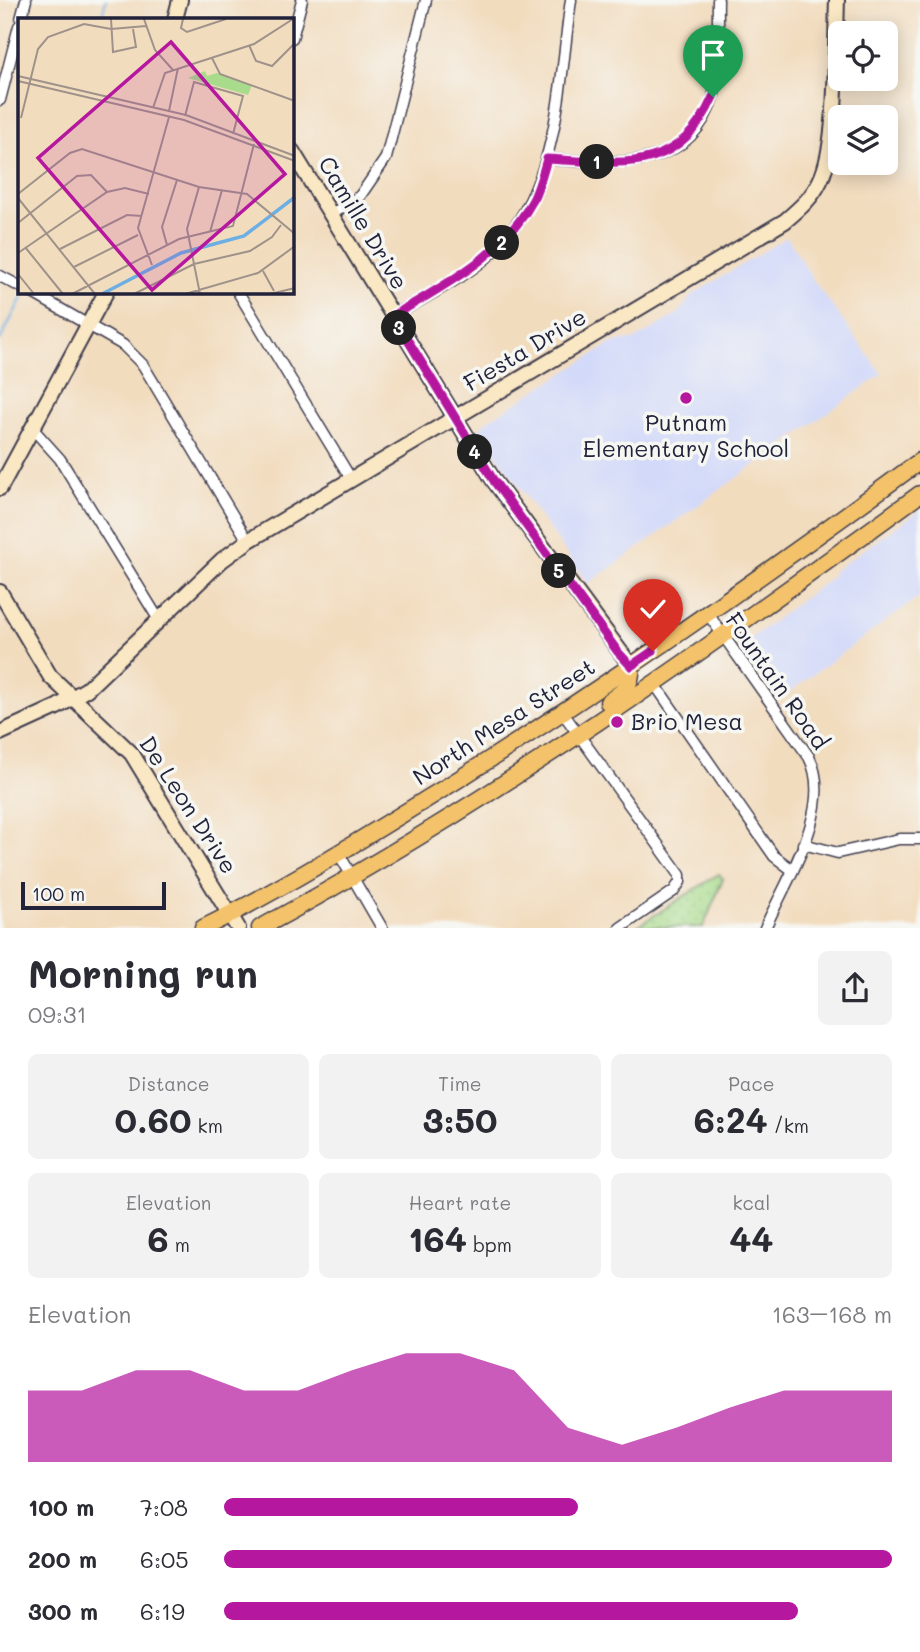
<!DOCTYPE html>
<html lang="en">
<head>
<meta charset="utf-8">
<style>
	:root { --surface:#fff; --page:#f2f2f3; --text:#2b2b33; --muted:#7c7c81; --accent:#b5179e }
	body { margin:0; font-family:Mali,sans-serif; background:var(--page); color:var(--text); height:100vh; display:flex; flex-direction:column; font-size:26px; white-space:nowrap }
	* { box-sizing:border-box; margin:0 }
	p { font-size:23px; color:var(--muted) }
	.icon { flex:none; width:38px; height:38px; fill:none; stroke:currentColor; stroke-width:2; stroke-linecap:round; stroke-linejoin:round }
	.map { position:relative; height:928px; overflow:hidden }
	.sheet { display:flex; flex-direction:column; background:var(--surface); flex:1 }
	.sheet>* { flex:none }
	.controls { position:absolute; left:828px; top:21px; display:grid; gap:14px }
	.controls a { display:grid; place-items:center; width:70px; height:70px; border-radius:10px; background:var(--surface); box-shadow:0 4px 18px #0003; font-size:35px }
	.scale { position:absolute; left:21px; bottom:18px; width:145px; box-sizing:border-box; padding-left:7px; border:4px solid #22223b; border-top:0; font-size:19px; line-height:24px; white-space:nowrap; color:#22223b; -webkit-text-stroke:5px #f6f6f2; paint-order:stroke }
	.pin { position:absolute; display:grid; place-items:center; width:60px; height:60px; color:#fff; margin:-72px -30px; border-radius:50% 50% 50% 0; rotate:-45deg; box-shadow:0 0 7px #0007 }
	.pin .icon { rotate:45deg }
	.km { position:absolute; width:35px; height:35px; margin:-18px; border-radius:50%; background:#222; color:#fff; font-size:19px; line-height:35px; text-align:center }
	.round { display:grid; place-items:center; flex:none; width:74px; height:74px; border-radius:10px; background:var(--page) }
	.overview { display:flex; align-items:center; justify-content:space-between; height:119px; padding:0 28px }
	h1 { font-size:38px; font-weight:800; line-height:52px }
	.figures { display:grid; grid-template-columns:repeat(3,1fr); gap:10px; height:119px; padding:7px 28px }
	.figures div { display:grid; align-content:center; border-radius:10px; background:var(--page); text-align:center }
	.figures b { font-size:35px; font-weight:800 }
	.figures small { font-size:19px; font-weight:400 }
	.figures p { font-size:19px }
	.chart { height:196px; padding:14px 28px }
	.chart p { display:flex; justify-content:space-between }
	.chart svg { width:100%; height:126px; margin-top:7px; fill:var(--accent); opacity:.7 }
	ul { padding:0 28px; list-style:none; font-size:23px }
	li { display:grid; grid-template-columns:112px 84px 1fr; align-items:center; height:52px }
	li i { height:18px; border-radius:9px; background:var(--accent) }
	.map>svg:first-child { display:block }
	.built { fill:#d2d9f9 }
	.park { fill:url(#park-dots); stroke:#657e63; stroke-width:2 }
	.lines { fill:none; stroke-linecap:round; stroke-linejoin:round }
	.stream { stroke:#6dafe2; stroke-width:2.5 }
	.street-casing { stroke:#413e4f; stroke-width:13 }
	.secondary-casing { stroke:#413e4f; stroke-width:18 }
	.primary-casing { stroke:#413e4f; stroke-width:19 }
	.street { stroke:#fff; stroke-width:10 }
	.secondary { stroke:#fae7c3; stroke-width:14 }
	.primary { stroke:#f3c26a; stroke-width:16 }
	.route-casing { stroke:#fff; stroke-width:14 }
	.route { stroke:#b5179e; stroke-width:9 }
	.poi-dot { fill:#b5179e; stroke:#f6f6f2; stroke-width:2.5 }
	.labels { text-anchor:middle; stroke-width:7; stroke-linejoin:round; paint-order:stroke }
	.street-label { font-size:23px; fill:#22223b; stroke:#f6f6f2 }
	.poi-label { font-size:23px; fill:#22223b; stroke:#f6f6f2 }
	.inset-river { fill:none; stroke:#6dafe2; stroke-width:3.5 }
	.inset-road { fill:none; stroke:#9f928a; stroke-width:2 }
	.view { fill:#b5179e; fill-opacity:0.15; stroke:#b5179e; stroke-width:3.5 }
	.inset-edge { fill:none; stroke:#22223b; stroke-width:3.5 }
</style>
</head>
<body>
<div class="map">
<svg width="920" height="928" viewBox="0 0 920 928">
	<defs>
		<pattern id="park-dots" width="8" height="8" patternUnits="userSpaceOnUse" patternTransform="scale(1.75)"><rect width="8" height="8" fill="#a8db8b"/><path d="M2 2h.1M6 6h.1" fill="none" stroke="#90bc79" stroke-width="1.8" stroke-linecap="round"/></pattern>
	</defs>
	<rect width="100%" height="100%" fill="#f6f6f2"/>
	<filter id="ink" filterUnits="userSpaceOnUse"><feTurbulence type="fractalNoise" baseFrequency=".0143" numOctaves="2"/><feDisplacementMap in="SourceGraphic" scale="14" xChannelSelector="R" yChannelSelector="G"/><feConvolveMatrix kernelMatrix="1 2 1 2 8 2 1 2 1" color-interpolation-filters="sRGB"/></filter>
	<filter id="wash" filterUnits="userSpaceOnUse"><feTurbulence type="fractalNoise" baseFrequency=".00686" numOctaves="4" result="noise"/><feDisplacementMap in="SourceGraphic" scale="28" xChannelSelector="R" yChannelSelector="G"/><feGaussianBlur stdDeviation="1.57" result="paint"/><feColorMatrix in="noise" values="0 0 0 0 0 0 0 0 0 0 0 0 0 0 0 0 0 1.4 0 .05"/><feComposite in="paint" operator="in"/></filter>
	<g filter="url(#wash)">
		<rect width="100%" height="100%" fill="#f2dcbe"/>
		<!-- built -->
		<g class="built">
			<polygon points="787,237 813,280 882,374 588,584 479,430 485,422 612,343 636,339 679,313 692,295"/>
			<polygon points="920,510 920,596 784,696 746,642 833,576 832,572"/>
		</g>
		<!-- park -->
		<polygon class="park" points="719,874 723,879 703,927 636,927"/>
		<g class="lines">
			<!-- stream -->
			<g class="stream">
				<polyline points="101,19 106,0"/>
				<polyline points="0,340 25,292"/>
			</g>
		</g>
	</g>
	<g filter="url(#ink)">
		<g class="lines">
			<!-- street casing -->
			<g class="street-casing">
				<g id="street">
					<polyline points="21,19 26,0"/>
					<polyline points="292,38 302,0"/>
					<polyline points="0,100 19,26"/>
					<path d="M547,159C609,163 690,175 713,97C722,68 717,30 718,0"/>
					<polyline points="332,214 360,196 386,158 426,0"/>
					<polyline points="0,276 19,286"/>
					<polyline points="31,292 123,345 143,365 248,541"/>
					<polyline points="238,292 351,479"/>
					<path d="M393,316C429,294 474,274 503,242C560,176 559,82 571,0"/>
					<polyline points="33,429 60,459 159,620"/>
					<path d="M708,614L809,757C835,807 786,880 765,928"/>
					<polyline points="654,683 774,856 791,869"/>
					<polyline points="563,713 680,875 680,882 674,891 620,928"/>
					<polyline points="803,844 838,853 899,839 920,839"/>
					<polyline points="339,854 382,928"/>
				</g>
			</g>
			<!-- secondary casing -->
			<g class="secondary-casing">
				<g id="secondary">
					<polyline points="175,19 180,0"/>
					<polyline points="292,151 494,481 631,666"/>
					<polyline points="0,488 106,292"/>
					<polyline points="0,592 50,676 132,754 238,928"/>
					<path d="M0,733L57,707L87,689L222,560L248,541L785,221C799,209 812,198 820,181C839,144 835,45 837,0"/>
				</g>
			</g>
			<!-- primary casing -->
			<g class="primary-casing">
				<g id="primary">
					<path d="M608,702C623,692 633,685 631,666"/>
					<path d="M203,928C292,884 375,831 459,779C617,679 769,572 920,461"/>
					<path d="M260,928C492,803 707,649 920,494"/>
				</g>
			</g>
			<!-- street -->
			<use href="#street" class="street"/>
			<!-- secondary -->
			<use href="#secondary" class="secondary"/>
			<!-- primary -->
			<use href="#primary" class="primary"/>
		</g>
	</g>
	<g class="lines" filter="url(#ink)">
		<!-- route casing -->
		<g class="route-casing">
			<path id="route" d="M653,651L631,666L618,652L494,481L393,316C445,284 502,257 533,200C539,188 543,173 547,159C620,163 678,176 713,97"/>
		</g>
		<!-- route -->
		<use href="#route" class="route"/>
	</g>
	<!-- markers -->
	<g class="poi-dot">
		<circle cx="686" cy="398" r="7"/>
		<circle cx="617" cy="722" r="7"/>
	</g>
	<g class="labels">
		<!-- street labels -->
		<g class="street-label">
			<text transform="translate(363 223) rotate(59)" y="8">Camille Drive</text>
			<text transform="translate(525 350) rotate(-31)" y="8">Fiesta Drive</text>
			<text transform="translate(777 681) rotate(55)" y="8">Fountain Road</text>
			<text transform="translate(504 722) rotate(-33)" y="8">North Mesa Street</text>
			<text transform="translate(188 805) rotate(57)" y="8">De Leon Drive</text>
		</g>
		<!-- poi labels -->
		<g class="poi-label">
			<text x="686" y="431">Putnam<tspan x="686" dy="26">Elementary School</tspan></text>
			<text x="631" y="730" text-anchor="start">Brio Mesa</text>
		</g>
	</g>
	<!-- overview -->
	<g transform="translate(18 18)">
		<rect width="276" height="276" fill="#f2dcbe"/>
		<path d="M187,53L189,58L199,55L234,67L230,77L170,60Z" fill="#a8db8b"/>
		<path class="inset-river" d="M84,276L163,235L226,218L277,179"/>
		<path class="inset-road" d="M93,1L95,34L118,29L115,11M126,1L137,32L155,52M165,1L163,10L169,14L208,1M231,27L238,43L254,48L277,25M194,40L202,56L277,83M0,58L168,97L277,138M0,63L166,102L277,143M135,90L147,55L236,26L275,1M151,93L160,50M167,98L176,64L225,78L215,116M3,100L20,31L30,19L66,6L93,11L128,8M181,169L169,211L182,276M0,176L52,135L64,131L181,169L229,176L277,216M0,180L77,276M0,205L59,158L73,157L89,174M192,214L204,172M149,227L144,209L159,162M7,229L45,276M42,231L109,197L124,198M0,235L89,174L107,170L131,176M134,247L120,210L151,99M56,249L120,217M245,253L256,273M0,256L16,276M54,276L161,221L215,208L236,126M116,276L176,246L232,233L254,219L263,207M167,276L240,255L277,228M252,276L277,270"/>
		<path class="view" d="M153,24L267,156L134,272L20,140Z"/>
		<rect width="276" height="276" class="inset-edge"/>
	</g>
</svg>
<div class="controls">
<a><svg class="icon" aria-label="locate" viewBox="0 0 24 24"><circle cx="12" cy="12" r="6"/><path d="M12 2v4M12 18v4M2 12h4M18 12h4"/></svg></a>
<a><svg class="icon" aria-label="layers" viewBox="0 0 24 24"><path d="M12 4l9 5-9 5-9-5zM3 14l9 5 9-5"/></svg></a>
</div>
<div class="scale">100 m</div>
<div class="pin" style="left:713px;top:97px;background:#1e9e55"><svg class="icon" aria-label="arrive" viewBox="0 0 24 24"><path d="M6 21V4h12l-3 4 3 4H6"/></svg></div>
<div class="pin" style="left:653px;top:651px;background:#d93025"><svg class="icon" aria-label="check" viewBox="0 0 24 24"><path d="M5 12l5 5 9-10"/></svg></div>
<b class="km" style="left:597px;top:162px">1</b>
<b class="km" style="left:502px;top:243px">2</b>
<b class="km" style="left:399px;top:328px">3</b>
<b class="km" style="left:475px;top:452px">4</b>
<b class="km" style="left:559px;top:571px">5</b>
</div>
<section class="sheet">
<div class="overview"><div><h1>Morning run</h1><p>09:31</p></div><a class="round"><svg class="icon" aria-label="share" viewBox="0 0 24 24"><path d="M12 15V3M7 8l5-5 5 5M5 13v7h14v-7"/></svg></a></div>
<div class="figures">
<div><p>Distance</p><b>0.60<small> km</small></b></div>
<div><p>Time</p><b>3:50</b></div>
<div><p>Pace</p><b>6:24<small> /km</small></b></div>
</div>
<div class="figures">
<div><p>Elevation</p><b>6<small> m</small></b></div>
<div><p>Heart rate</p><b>164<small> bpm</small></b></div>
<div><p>kcal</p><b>44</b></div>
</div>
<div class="chart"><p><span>Elevation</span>163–168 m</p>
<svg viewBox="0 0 160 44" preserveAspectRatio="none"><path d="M0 44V19L10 19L20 12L30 12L40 19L50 19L60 12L70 6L80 6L90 12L100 32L110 38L120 32L130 25L140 19L150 19L160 19V44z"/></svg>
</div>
<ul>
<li><b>100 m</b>7:08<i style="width:53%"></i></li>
<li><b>200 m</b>6:05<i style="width:100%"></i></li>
<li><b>300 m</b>6:19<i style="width:86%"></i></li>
</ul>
</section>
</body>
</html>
